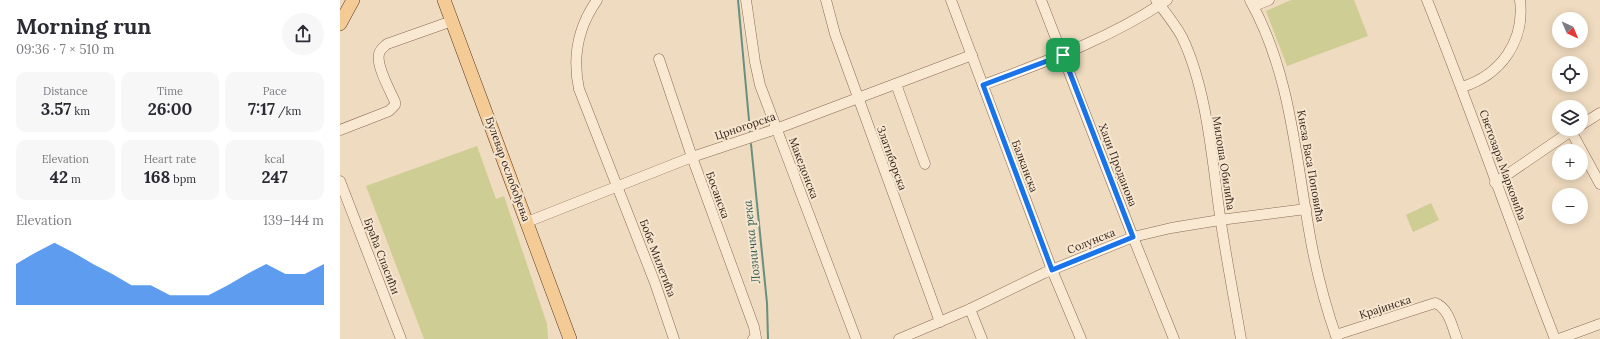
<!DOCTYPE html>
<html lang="en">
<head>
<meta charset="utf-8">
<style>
	:root { --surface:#fff; --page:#f7f7f7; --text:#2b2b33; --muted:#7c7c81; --accent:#1a73e8 }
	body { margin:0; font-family:Lora,serif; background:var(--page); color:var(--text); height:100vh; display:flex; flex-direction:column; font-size:15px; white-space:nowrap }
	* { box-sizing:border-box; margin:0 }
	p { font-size:13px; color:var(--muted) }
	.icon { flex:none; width:22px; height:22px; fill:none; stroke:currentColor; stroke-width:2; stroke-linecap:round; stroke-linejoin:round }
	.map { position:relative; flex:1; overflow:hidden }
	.side { display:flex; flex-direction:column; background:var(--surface); width:340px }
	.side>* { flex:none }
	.needle { width:26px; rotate:136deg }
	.tools { position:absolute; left:1212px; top:12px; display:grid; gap:8px }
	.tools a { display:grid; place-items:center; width:36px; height:36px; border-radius:50%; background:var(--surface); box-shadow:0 2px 10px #0003; font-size:20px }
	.pin { position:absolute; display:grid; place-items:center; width:34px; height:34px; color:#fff; margin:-17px; border-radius:8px; box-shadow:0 2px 6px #0006 }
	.round { display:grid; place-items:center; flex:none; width:42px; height:42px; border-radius:21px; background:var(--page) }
	.overview { display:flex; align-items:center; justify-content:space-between; height:68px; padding:0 16px }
	h1 { font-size:22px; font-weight:700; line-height:30px }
	.figures { display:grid; grid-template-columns:repeat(3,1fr); gap:6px; height:68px; padding:4px 16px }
	.figures div { display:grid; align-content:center; border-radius:10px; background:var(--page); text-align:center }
	.figures b { font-size:17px; font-weight:700 }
	.figures small { font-size:11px; font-weight:400 }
	.figures p { font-size:11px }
	.chart { height:112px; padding:8px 16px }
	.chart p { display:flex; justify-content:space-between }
	.chart svg { width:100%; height:72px; margin-top:4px; fill:var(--accent); opacity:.7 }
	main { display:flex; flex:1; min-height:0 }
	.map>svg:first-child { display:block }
	.green { fill:#cecd93 }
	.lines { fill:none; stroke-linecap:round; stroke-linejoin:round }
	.stream { stroke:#698f81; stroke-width:2 }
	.minor-casing { stroke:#896b57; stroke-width:11 }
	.major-casing { stroke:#563a2b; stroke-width:14 }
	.minor { stroke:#fae9d2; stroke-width:10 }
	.major { stroke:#f5cb95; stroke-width:13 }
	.route-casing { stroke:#fff; stroke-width:8 }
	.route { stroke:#1a73e8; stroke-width:5 }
	.labels { text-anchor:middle; stroke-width:4; stroke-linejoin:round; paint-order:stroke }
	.street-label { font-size:11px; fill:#37261c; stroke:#f6e6cf }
	.water-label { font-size:12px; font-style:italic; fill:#2b584f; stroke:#f6e6cf }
</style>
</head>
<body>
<main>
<section class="side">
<div class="overview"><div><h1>Morning run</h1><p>09:36 · 7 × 510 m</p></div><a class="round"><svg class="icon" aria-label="share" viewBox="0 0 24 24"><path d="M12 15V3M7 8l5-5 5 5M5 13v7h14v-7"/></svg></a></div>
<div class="figures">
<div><p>Distance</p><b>3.57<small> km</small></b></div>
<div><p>Time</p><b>26:00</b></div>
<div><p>Pace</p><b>7:17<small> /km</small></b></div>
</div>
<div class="figures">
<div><p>Elevation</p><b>42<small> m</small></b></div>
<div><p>Heart rate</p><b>168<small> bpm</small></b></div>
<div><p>kcal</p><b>247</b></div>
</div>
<div class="chart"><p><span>Elevation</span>139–144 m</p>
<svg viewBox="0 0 160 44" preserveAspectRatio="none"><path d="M0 44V19L10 12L20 6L30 12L40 19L50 25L60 32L70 32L80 38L90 38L100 38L110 32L120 25L130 19L140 25L150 25L160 19V44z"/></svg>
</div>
</section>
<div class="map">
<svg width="1260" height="339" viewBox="0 0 1260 339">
	<rect width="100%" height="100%" fill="#efdbbf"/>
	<!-- green -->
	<g class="green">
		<polygon points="951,0 1014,0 1028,36 947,66 926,11"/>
		<polygon points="137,146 156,199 164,196 207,324 208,339 84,339 26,186"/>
		<polygon points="1091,203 1099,220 1073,232 1066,215"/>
	</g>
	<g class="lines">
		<!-- stream -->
		<g class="stream">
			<polyline points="398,0 410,131"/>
			<polyline points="411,144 427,303 428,339"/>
		</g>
		<!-- minor casing -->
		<g class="minor-casing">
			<g id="minor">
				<path d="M257,0C238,27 232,56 239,89L315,283L334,339"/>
				<polyline points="406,0 415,62 420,85 516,339"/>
				<polyline points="486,0 495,34 600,322"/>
				<polyline points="611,0 712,270 741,339"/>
				<polyline points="701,0 793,237 834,339"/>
				<path d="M816,0C825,12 835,24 842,37C867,89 872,159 880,216C886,257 894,298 901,339"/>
				<path d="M910,0C953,77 956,167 973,252C979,281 987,311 997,339"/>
				<path d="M1087,0C1132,112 1171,226 1215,339"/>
				<polyline points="914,6 929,0"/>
				<polyline points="319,59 352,157 414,327 416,338 413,339"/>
				<polyline points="556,84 585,164"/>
				<path d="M643,85C707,61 771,38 827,0"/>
				<path d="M1122,87C1161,75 1185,41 1180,0"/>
				<polyline points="1241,125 1260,113"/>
				<path d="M0,130L49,111L55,105V102C50,90 36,66 39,54C40,49 44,47 47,44L112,21"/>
				<polyline points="1231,131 1260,184"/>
				<polyline points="0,181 61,339"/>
				<polyline points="1155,183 1234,129"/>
				<polyline points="187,222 352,157 436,129 632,55"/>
				<polyline points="630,309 642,339"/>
				<path d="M996,335L1095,303C1109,308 1112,327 1117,339"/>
				<polyline points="559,339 630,309 704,273 793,237 831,228 880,220 966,209"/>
				<polyline points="1219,339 1260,324"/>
			</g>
		</g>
		<!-- major casing -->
		<g class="major-casing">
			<g id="major">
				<polyline points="104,0 230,339"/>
				<polyline points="0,24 13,0"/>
			</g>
		</g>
		<!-- minor -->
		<use href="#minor" class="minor"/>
		<!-- major -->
		<use href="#major" class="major"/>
	</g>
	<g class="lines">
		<!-- route casing -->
		<g class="route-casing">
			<polygon id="route" points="723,55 793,237 712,270 643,85"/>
		</g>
		<!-- route -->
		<use href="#route" class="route"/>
	</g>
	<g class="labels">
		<!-- street labels -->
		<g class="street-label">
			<text transform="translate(405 126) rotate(-19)" y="4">Црногорска</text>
			<text transform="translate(552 158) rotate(70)" y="4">Златиборска</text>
			<text transform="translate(884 163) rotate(81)" y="4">Милоша Обилића</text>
			<text transform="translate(778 165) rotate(69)" y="4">Хаџи Проданова</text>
			<text transform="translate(1163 165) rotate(70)" y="4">Светозара Марковића</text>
			<text transform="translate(685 166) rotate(69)" y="4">Балканска</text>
			<text transform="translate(971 166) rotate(80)" y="4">Кнеза Васа Поповића</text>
			<text transform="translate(464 168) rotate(69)" y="4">Македонска</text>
			<text transform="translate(168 169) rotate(70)" y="4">Булевар ослобођења</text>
			<text transform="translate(378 195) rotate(70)" y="4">Босанска</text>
			<text transform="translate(751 241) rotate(-22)" y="4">Солунска</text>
			<text transform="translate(42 256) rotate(69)" y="4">Браћа Спасићи</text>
			<text transform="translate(318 258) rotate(69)" y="4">Бобе Милетића</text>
			<text transform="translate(1045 307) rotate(-18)" y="4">Крајинска</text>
		</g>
		<!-- water labels -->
		<g class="water-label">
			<text transform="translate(412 242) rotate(-96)" y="4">Лозничка река</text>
		</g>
	</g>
</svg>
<div class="tools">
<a><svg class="needle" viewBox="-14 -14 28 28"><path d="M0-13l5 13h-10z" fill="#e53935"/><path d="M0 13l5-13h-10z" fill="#7c7c81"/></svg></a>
<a><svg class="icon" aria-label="locate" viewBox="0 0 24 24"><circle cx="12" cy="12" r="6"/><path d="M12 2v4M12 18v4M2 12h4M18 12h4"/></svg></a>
<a><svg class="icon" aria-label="layers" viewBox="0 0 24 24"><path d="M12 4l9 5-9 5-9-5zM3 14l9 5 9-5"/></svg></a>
<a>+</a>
<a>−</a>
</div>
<div class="pin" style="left:723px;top:55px;background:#1e9e55"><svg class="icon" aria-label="arrive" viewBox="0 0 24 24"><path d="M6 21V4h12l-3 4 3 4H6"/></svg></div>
</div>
</main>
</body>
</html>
